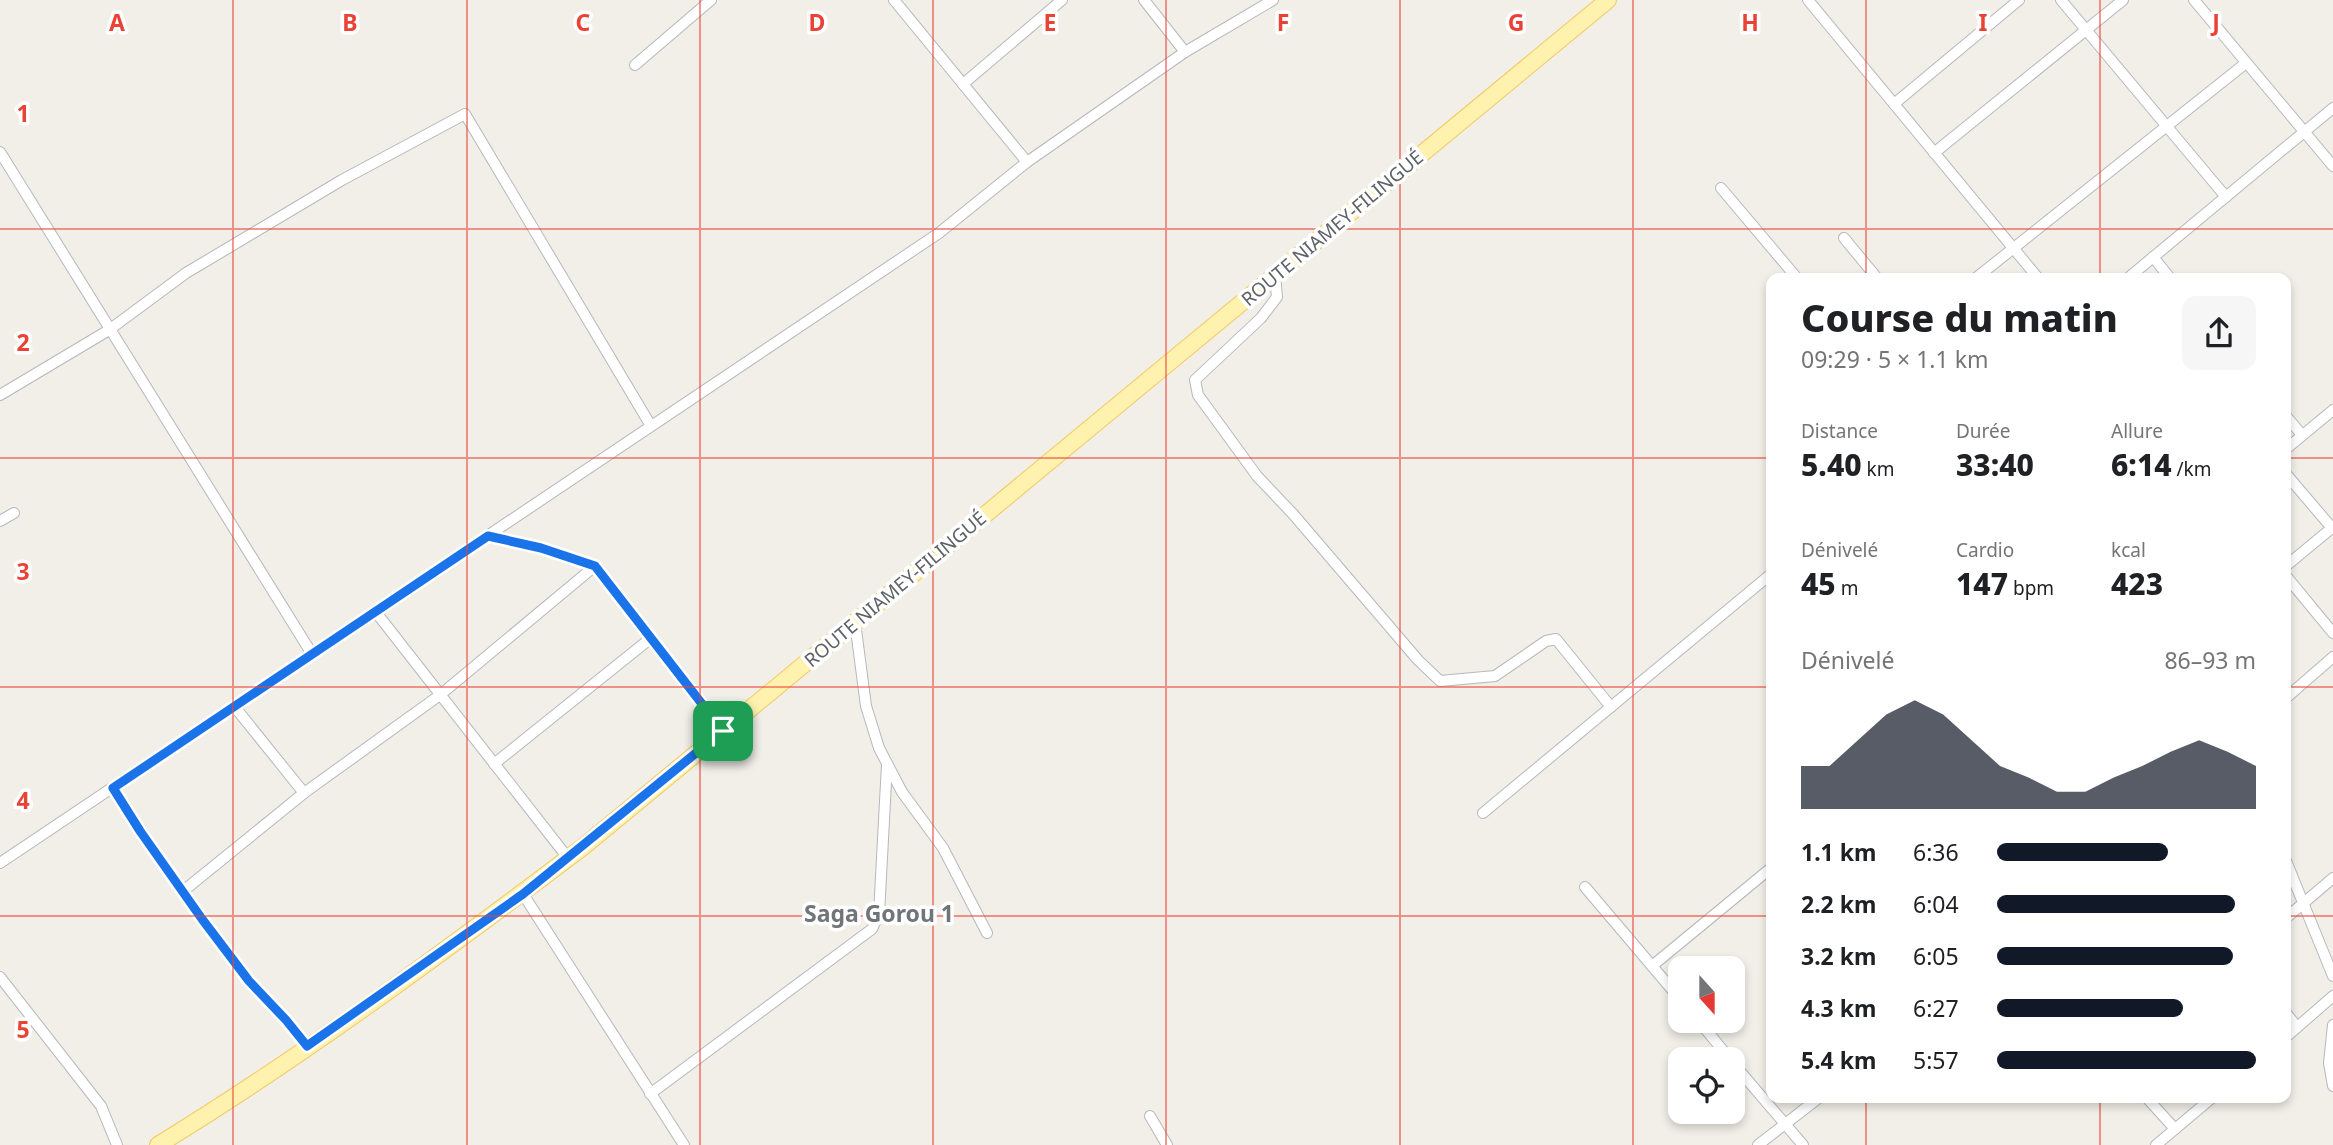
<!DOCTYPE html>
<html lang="fr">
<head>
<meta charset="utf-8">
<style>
	:root { --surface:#fff; --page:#f6f6f6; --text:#202124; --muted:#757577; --accent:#111827 }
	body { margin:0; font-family:"Noto Sans",sans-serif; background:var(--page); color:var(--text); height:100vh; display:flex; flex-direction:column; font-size:26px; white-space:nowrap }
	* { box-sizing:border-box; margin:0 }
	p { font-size:23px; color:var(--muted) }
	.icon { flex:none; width:38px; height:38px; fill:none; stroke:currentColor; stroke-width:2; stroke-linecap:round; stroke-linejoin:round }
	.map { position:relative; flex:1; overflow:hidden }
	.side { position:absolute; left:1766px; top:273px; width:525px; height:830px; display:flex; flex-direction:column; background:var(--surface); border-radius:14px; box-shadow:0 4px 10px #0003 }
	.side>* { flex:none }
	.needle { width:46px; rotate:159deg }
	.tools { position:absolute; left:1668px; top:956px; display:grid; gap:14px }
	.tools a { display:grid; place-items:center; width:77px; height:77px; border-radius:14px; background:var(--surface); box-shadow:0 4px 10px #0003; font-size:35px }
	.pin { position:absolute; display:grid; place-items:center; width:60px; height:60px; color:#fff; margin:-30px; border-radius:14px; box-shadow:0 4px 10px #0006 }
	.round { display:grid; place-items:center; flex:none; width:74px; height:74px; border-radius:14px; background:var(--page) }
	.summary { display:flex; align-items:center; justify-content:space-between; height:119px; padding:0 35px }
	h1 { font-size:38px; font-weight:800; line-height:52px }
	.metrics { display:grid; grid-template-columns:repeat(3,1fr); gap:10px; height:119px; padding:7px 35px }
	.metrics div { display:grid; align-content:center }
	.metrics b { font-size:30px; font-weight:800 }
	.metrics small { font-size:19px; font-weight:400 }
	.metrics p { font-size:19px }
	.chart { height:196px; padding:14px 35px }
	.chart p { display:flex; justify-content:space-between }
	.chart svg { width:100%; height:126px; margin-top:7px; fill:var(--accent); opacity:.7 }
	ul { padding:0 35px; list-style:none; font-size:23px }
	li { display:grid; grid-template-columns:112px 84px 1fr; align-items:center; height:52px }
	li i { height:18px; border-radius:9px; background:var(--accent) }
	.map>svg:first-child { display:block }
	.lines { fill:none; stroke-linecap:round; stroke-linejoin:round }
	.minor-casing { stroke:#b5b8bc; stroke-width:12 }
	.primary-casing { stroke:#f2c960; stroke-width:18 }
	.minor { stroke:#fff; stroke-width:10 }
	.primary { stroke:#fff2af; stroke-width:16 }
	.route-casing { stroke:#fff; stroke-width:14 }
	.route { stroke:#1a73e8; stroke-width:9 }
	.grid { fill:none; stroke:#ea4335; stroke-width:2; stroke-opacity:0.55 }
	.labels { text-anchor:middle; stroke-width:7; stroke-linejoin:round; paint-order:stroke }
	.street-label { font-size:19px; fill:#5f6368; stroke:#fff }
	.quarter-label { font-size:23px; font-weight:bold; fill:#70757a; stroke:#fff }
	.grid-label { font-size:23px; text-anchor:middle; font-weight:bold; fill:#ea4335; stroke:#fff; stroke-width:7; stroke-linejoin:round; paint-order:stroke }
</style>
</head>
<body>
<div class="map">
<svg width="2333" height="1145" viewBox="0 0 2333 1145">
	<rect width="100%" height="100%" fill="#f1efe8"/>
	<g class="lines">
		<!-- minor casing -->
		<g class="minor-casing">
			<g id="minor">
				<polyline points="894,0 1027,162"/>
				<polyline points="1144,0 1185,52"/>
				<polyline points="1808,0 2038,278"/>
				<polyline points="2061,0 2226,197"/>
				<polyline points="2194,0 2333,166"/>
				<polyline points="635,65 711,0"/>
				<polyline points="963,84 1062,0"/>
				<polyline points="1894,104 2019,0"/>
				<polyline points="0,152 312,654"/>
				<polyline points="1934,153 2123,0"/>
				<polyline points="1721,188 1797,278"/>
				<polyline points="1844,238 1877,278"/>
				<polyline points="2153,257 2170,278"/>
				<polyline points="1275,275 1277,297 1261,318 1195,380 1198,395 1257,476 1293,514 1418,660 1440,681 1495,676 1546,641 1556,639 1611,707"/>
				<polyline points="1976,278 2246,63"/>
				<polyline points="2128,278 2333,108"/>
				<polyline points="0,395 109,330 186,273 342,180 465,114 651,426"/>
				<polyline points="2286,416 2302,435"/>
				<polyline points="2286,449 2333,410"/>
				<polyline points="2286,474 2332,528"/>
				<polyline points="0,521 14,513"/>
				<polyline points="488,536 541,548 595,566 723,731"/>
				<polyline points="2286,566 2333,527"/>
				<polyline points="2286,576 2333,633"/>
				<polyline points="375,611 568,858"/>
				<polyline points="855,622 866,706 879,748 902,792 943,848 987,933"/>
				<polyline points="2286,698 2333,657"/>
				<polyline points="234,706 304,793"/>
				<polyline points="494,764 651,638"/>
				<polyline points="113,788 140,831 202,919 249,981 286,1020 307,1046"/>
				<polyline points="1483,813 1771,574"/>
				<polyline points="2286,861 2333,976"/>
				<polyline points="0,863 939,233 1027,162 1185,52 1273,0"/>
				<polyline points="1585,887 1680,999"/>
				<polyline points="182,892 304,793 440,695 595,566"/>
				<polyline points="523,894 684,1145"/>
				<polyline points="2286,918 2333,878"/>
				<polyline points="1652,966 1771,868"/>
				<polyline points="0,977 101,1106 117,1145"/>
				<polyline points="2286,1013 2297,1027"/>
				<polyline points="1698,1020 1730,1059"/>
				<polyline points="2333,1025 2329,1063 2333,1086"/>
				<polyline points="2286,1037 2333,996"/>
				<polyline points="1732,1062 1803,1145"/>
				<polyline points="650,1094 872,929 879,914 887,764"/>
				<polyline points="2146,1097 2175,1129"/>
				<polyline points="1150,1116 1167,1145"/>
				<polyline points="1758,1145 1820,1097"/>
				<polyline points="2156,1145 2213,1097"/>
			</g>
		</g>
		<!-- primary casing -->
		<g class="primary-casing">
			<path id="primary" d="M158,1145C305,1055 445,951 583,847L1608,0"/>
		</g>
		<!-- minor -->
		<use href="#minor" class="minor"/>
		<!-- primary -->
		<use href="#primary" class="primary"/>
	</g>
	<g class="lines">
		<!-- route casing -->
		<g class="route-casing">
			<polygon id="route" points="488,536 541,548 595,566 723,731 523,894 307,1046 286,1020 249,981 202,919 140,831 113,788"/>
		</g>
		<!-- route -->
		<use href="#route" class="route"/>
	</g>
	<!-- grid -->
	<path class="grid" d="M233,0V1145M467,0V1145M700,0V1145M933,0V1145M1166,0V1145M1400,0V1145M1633,0V1145M1866,0V278M2100,0V278M0,229H2333M0,458H1771M2286,458H2333M0,687H1771M2286,687H2333M0,916H1771M2286,916H2333M1866,1097V1145M2100,1097V1145"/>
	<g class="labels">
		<!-- street labels -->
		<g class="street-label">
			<text transform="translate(1332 228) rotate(-40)" y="7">ROUTE NIAMEY-FILINGUÉ</text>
			<text transform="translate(895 589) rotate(-40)" y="7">ROUTE NIAMEY-FILINGUÉ</text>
		</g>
		<!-- quarter labels -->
		<g class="quarter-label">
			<text x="879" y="922">Saga Gorou 1</text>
		</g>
	</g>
	<g class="grid-label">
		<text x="117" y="31">A</text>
		<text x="350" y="31">B</text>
		<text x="583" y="31">C</text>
		<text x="817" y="31">D</text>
		<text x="1050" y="31">E</text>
		<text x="1283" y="31">F</text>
		<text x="1516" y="31">G</text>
		<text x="1750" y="31">H</text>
		<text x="1983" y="31">I</text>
		<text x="2216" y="31">J</text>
		<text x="23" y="122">1</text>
		<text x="23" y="351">2</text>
		<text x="23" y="580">3</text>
		<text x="23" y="809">4</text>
		<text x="23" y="1038">5</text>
	</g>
</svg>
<div class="tools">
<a><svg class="needle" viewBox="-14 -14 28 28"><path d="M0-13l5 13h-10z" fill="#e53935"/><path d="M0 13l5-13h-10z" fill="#757577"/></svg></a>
<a><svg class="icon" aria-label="locate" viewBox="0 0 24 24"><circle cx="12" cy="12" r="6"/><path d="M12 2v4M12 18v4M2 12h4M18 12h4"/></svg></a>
</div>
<div class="pin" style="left:723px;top:731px;background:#1e9e55"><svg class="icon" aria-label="arrive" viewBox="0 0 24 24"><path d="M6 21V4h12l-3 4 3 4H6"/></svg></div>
<section class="side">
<div class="summary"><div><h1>Course du matin</h1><p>09:29 · 5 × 1.1 km</p></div><a class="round"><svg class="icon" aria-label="share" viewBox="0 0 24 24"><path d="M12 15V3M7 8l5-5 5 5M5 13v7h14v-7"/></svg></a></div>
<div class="metrics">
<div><p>Distance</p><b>5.40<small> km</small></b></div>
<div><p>Durée</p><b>33:40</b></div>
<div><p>Allure</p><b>6:14<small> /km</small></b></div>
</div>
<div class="metrics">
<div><p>Dénivelé</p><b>45<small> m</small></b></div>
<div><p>Cardio</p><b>147<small> bpm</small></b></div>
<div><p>kcal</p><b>423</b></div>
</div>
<div class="chart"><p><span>Dénivelé</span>86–93 m</p>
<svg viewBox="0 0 160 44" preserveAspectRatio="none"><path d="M0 44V29L10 29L20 20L30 11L40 6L50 11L60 20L70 29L80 33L90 38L100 38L110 33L120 29L130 24L140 20L150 24L160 29V44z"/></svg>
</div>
<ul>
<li><b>1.1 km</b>6:36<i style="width:66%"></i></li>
<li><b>2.2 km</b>6:04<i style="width:92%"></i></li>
<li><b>3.2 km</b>6:05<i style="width:91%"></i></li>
<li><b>4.3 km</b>6:27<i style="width:72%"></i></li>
<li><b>5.4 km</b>5:57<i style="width:100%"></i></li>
</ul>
</section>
</div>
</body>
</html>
